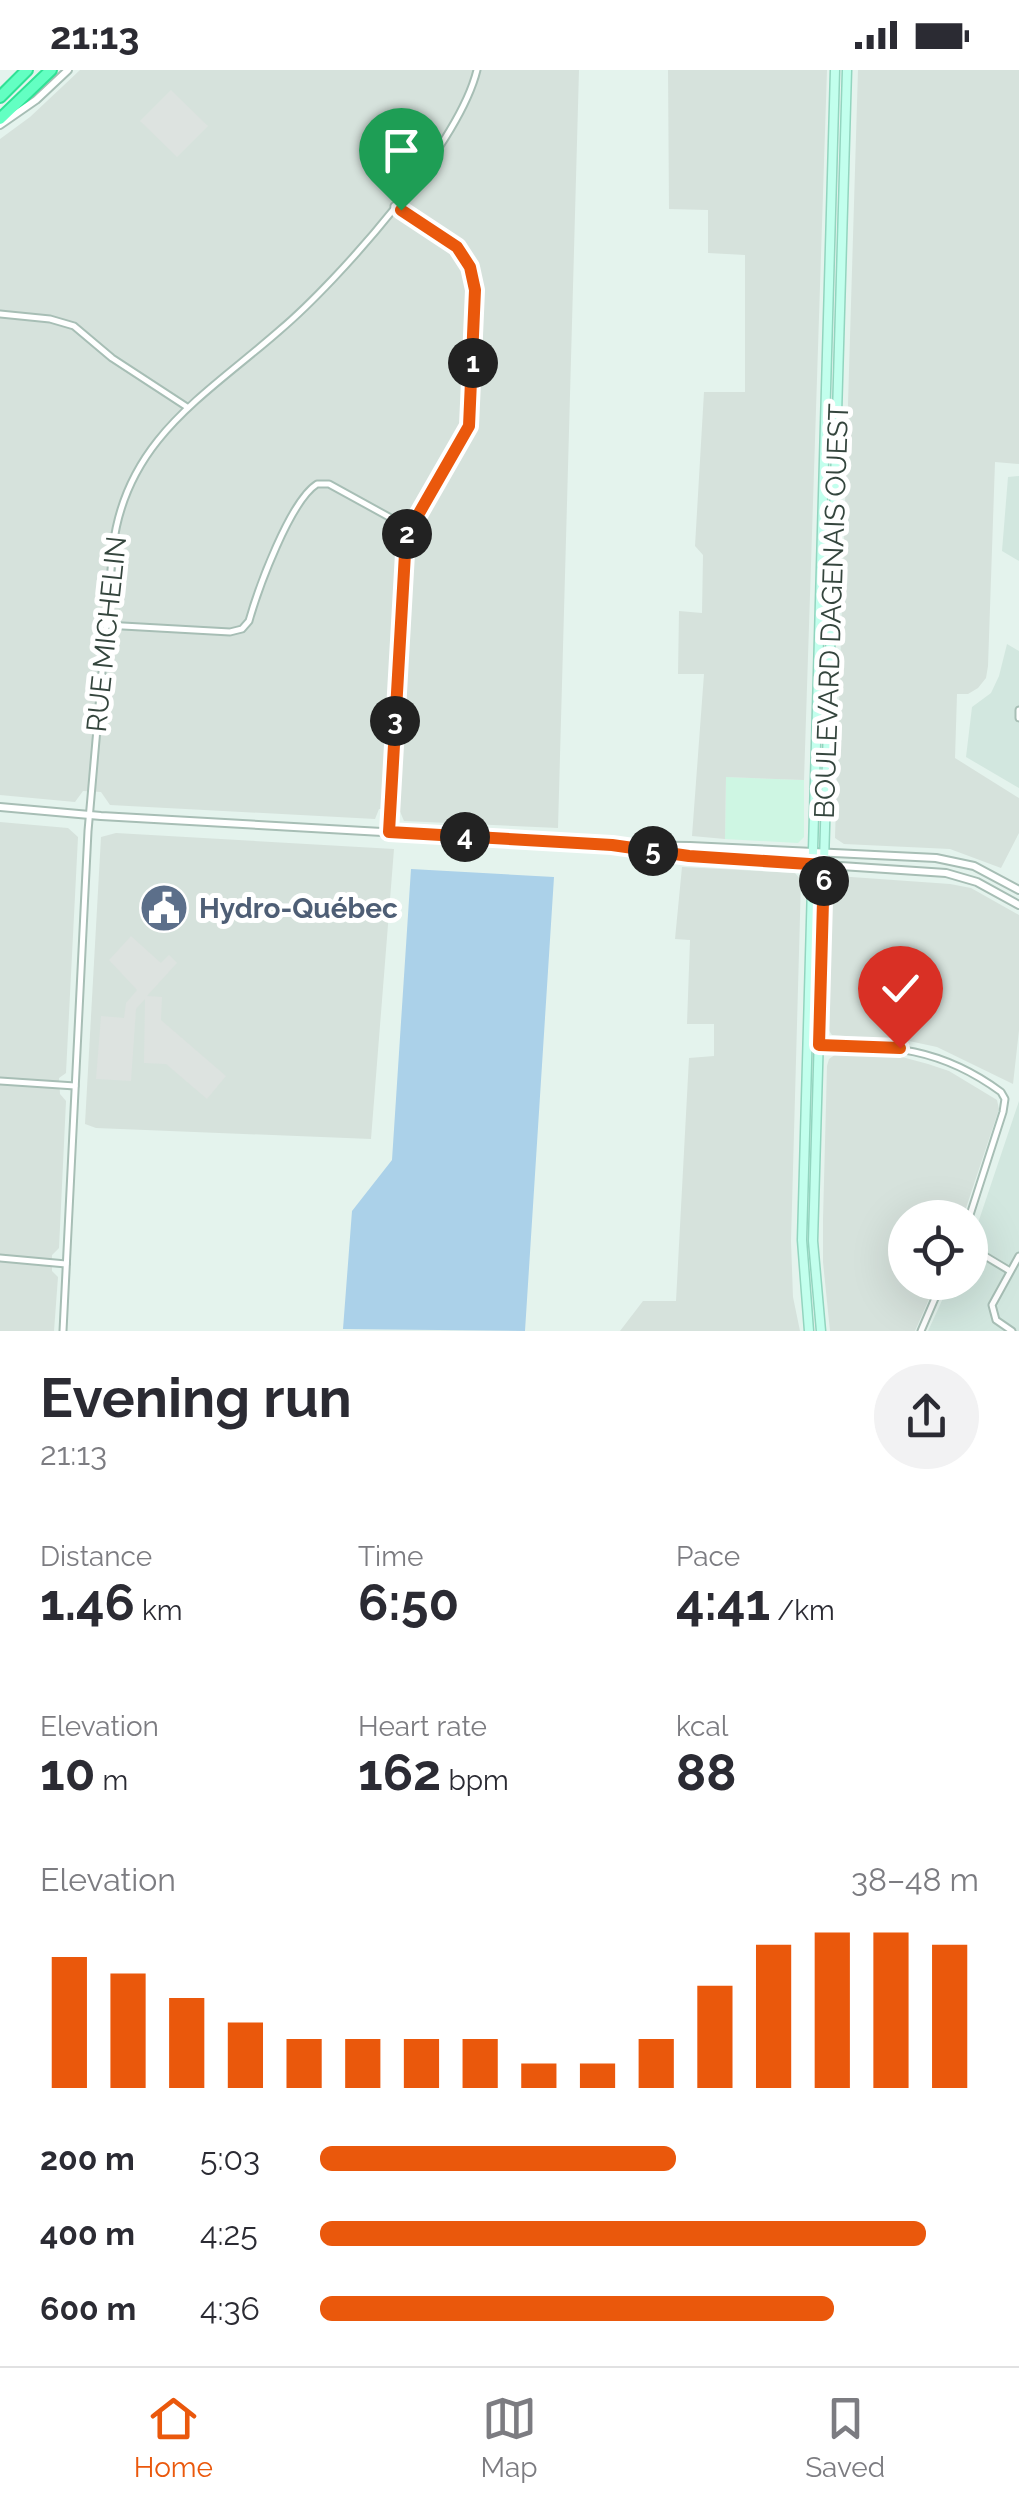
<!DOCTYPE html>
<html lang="en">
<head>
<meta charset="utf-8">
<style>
	:root { --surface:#fff; --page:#f2f2f3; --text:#2b2b33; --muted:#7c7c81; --line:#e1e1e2; --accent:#ea580c }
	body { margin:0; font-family:Raleway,sans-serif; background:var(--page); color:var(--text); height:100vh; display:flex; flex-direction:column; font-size:38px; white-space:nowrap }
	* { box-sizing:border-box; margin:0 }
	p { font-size:32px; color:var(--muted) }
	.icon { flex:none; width:55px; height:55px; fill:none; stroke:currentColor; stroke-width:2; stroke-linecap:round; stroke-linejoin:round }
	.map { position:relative; height:1261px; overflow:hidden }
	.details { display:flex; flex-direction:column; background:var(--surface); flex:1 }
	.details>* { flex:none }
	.buttons { position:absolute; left:888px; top:1130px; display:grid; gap:20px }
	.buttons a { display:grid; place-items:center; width:100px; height:100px; border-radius:50%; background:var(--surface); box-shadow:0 10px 40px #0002; font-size:50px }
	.pin { position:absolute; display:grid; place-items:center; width:85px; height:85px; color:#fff; margin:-102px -42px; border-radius:50% 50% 50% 0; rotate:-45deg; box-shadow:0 0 10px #0007 }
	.pin .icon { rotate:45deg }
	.km { position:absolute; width:50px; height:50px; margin:-25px; border-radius:50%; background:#222; color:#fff; font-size:28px; line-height:50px; text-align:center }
	.round { display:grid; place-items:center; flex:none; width:105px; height:105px; border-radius:52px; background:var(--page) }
	.overview { display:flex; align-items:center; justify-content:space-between; height:170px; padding:0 40px }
	h1 { font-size:55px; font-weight:700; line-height:75px }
	.figures { display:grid; grid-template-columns:repeat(3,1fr); gap:15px; height:170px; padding:10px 40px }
	.figures div { display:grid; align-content:center }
	.figures b { font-size:50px; font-weight:700 }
	.figures small { font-size:28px; font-weight:400 }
	.figures p { font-size:28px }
	.chart { height:280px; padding:20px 40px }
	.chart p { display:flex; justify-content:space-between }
	.chart svg { width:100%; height:180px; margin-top:10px; stroke:var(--accent); stroke-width:6 }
	ul { padding:0 40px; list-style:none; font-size:32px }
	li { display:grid; grid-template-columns:160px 120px 1fr; align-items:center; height:75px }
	li i { height:25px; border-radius:12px; background:var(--accent) }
	.status { display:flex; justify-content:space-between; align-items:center; height:70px; padding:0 50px; background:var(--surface); direction:ltr }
	.status svg { height:28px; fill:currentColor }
	.tab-bar { display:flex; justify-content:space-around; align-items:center; height:140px; border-top:2px solid var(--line); background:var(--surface); font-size:28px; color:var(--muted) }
	.tab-bar a { display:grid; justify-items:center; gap:5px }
	.tab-bar .current { color:var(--accent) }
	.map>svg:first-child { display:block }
	.residential { fill:#d2e7df }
	.commercial { fill:#cef6e3 }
	.industrial { fill:#d6e2dc }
	.green { fill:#abd1e9 }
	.parking { fill:#dde3e0 }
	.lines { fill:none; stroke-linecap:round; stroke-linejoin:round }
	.minor-casing { stroke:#a7beb5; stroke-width:9 }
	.tertiary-casing { stroke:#a7beb5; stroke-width:10 }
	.secondary-casing { stroke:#92d5bf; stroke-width:11 }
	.motorway-casing { stroke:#2fe295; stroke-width:14 }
	.minor { stroke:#fff; stroke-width:5 }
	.tertiary { stroke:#fff; stroke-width:6 }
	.secondary { stroke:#c2ffed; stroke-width:8 }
	.motorway { stroke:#63ffc2; stroke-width:10 }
	.route-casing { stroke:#fff; stroke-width:20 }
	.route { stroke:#ea580c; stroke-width:12 }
	.labels { text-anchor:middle; stroke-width:10; stroke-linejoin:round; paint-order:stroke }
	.street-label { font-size:28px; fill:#34453d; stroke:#fff }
	.service-label { font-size:28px; font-weight:bold; fill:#4e5e75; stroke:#fff; text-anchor:start }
</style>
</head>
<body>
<div class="status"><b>21:13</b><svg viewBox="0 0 49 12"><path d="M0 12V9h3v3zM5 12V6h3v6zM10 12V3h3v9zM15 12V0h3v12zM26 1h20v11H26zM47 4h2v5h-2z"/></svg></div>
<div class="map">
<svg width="1019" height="1261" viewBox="0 0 1019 1261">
	<rect width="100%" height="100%" fill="#e4f3ed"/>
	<!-- residential -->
	<g class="residential">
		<polygon points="1019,406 1019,491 1002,481 1008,407"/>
		<polygon points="1007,574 1019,581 1019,718 966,687 972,637 991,623 999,606"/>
		<polygon points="1019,1031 1019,1261 928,1261 950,1213 970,1212 970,1191 983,1171 974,1165"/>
	</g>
	<!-- commercial -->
	<polygon class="commercial" points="726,707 804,710 804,767 798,773 725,769"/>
	<!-- industrial -->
	<g class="industrial">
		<polygon points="80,0 579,0 558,758 404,751 399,739 379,739 375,749 110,735 101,722 83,721 75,732 0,725 0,69 30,47"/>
		<polygon points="668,0 827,0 804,710 726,707 725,769 692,766 704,604 678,604 679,541 702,543 703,485 695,476 704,322 745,322 745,185 708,183 708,140 669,139"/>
		<polygon points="858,0 1019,0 1019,394 995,392 988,596 986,608 978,618 968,624 957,624 955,688 1019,728 1019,763 1001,798 950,779 844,774 835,768"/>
		<polygon points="0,752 68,758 78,767 66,1003 59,1008 60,1024 66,1031 59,1178 52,1185 52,1201 58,1207 54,1261 0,1261"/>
		<polygon points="116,763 394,779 371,1069 96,1058 85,1054 101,767"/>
		<polygon points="682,797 795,803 801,810 791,1171 793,1227 800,1261 620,1261 643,1231 676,1231 689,988 714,986 714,954 687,954 690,870 675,869"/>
		<polygon points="837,806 950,814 971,818 1019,845 1019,960 1013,1014 937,977 909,971 832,965 828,959 832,812"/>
		<polygon points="836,984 902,987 928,994 949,1001 997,1030 999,1039 963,1147 905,1148 905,1212 936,1213 915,1261 830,1261 823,1192 823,1149 827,996 829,989"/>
	</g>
	<!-- green -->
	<polygon class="green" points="411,799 554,807 525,1261 343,1259 352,1141 392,1090"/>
	<!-- parking -->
	<g class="parking">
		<polygon points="171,20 208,56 177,87 140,51"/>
		<polygon points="131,866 161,893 169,885 177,893 147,926 162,927 161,950 226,1006 207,1029 166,994 144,993 145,929 136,939 131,1011 96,1009 101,946 124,948 126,933 137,920 109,890"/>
	</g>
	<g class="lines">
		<!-- minor casing -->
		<g class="minor-casing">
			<g id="minor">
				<polyline points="0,244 50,249 74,256 112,288 187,337"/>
				<path d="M105,555L230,562L242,559L249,551C258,519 290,431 317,414H329L409,458"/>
				<polyline points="1019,640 1019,648"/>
				<polyline points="389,762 407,466 412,451 469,355 475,220 470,197 456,177 394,136"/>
				<path d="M807,974C884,976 936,974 1001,1022L1005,1029L1003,1042L969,1148"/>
				<polyline points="0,1011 75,1016"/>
				<polyline points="970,1177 1010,1201"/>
				<polyline points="0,1188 66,1194"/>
				<path d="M63,1261L88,761L113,477C126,369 206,325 280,260C339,210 459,74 477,0"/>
				<polyline points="921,1261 942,1212"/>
				<polyline points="1012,1261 996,1250 992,1235 1019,1186"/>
			</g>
		</g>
		<!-- tertiary casing -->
		<g class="tertiary-casing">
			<g id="tertiary">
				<polyline points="0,55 36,30 68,0"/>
				<polyline points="0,737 101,746 612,775 690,776 936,788 974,796 1019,820"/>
				<polyline points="638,779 689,786 946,803 977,812 1019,835"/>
			</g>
		</g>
		<!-- secondary casing -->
		<g class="secondary-casing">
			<g id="secondary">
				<polyline points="809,1261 802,1170 835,0"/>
				<polyline points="821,1261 813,1171 847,0"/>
			</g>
		</g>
		<!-- motorway casing -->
		<g class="motorway-casing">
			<g id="motorway">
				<polyline points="0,27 27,0"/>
				<polyline points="0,49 51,0"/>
			</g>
		</g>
		<!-- minor -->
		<use href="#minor" class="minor"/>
		<!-- tertiary -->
		<use href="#tertiary" class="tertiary"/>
		<!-- secondary -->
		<use href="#secondary" class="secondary"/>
		<!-- motorway -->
		<use href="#motorway" class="motorway"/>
	</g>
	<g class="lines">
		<!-- route casing -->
		<g class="route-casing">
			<polyline id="route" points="401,140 457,177 470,197 475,220 469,356 406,466 389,762 612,775 689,786 824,795 819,975 900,978"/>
		</g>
		<!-- route -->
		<use href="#route" class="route"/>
	</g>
	<!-- icons -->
	<defs>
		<g id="civic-disc" transform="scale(2.5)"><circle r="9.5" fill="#5c6f8a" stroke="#fff"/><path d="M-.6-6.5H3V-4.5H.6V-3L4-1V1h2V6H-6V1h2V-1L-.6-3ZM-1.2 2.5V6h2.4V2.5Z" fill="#fff"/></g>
	</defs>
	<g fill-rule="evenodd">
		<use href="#civic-disc" x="164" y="838"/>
	</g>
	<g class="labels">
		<!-- street labels -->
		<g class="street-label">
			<text transform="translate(831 541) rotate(-88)" y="10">BOULEVARD DAGENAIS OUEST</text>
			<text transform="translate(106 564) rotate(-84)" y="10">RUE MICHELIN</text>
		</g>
		<!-- service labels -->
		<g class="service-label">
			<text x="199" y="848">Hydro-Québec</text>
		</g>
	</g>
</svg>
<div class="buttons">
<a><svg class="icon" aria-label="locate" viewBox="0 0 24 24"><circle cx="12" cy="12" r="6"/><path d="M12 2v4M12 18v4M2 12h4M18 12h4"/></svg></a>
</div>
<div class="pin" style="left:401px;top:140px;background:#1e9e55"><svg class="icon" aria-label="arrive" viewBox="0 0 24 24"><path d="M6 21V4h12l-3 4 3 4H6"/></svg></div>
<div class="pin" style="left:900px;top:978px;background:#d93025"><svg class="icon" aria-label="check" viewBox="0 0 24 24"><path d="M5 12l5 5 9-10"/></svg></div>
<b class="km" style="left:473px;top:293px">1</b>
<b class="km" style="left:407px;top:464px">2</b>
<b class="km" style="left:395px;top:651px">3</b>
<b class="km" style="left:465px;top:767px">4</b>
<b class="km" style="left:653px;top:781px">5</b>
<b class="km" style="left:824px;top:811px">6</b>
</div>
<section class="details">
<div class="overview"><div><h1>Evening run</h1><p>21:13</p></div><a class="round"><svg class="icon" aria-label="share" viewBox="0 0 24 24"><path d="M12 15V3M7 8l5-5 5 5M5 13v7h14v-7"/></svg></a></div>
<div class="figures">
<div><p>Distance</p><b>1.46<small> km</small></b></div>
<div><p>Time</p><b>6:50</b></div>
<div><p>Pace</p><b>4:41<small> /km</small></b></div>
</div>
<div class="figures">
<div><p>Elevation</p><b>10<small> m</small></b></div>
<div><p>Heart rate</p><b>162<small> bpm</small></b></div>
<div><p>kcal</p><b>88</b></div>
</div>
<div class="chart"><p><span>Elevation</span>38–48 m</p>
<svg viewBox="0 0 160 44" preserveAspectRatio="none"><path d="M5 44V12M15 44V16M25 44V22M35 44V28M45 44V32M55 44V32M65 44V32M75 44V32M85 44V38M95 44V38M105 44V32M115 44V19M125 44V9M135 44V6M145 44V6M155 44V9"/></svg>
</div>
<ul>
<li><b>200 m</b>5:03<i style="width:54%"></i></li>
<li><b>400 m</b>4:25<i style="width:92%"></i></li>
<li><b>600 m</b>4:36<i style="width:78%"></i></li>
</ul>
</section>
<nav class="tab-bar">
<a class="current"><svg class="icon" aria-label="home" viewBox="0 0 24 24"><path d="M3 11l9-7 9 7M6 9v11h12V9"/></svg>Home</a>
<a><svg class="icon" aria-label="map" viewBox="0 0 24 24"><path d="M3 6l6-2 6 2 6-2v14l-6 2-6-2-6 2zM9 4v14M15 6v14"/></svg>Map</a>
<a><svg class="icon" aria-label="saved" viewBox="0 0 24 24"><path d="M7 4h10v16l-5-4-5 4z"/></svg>Saved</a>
</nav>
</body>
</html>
